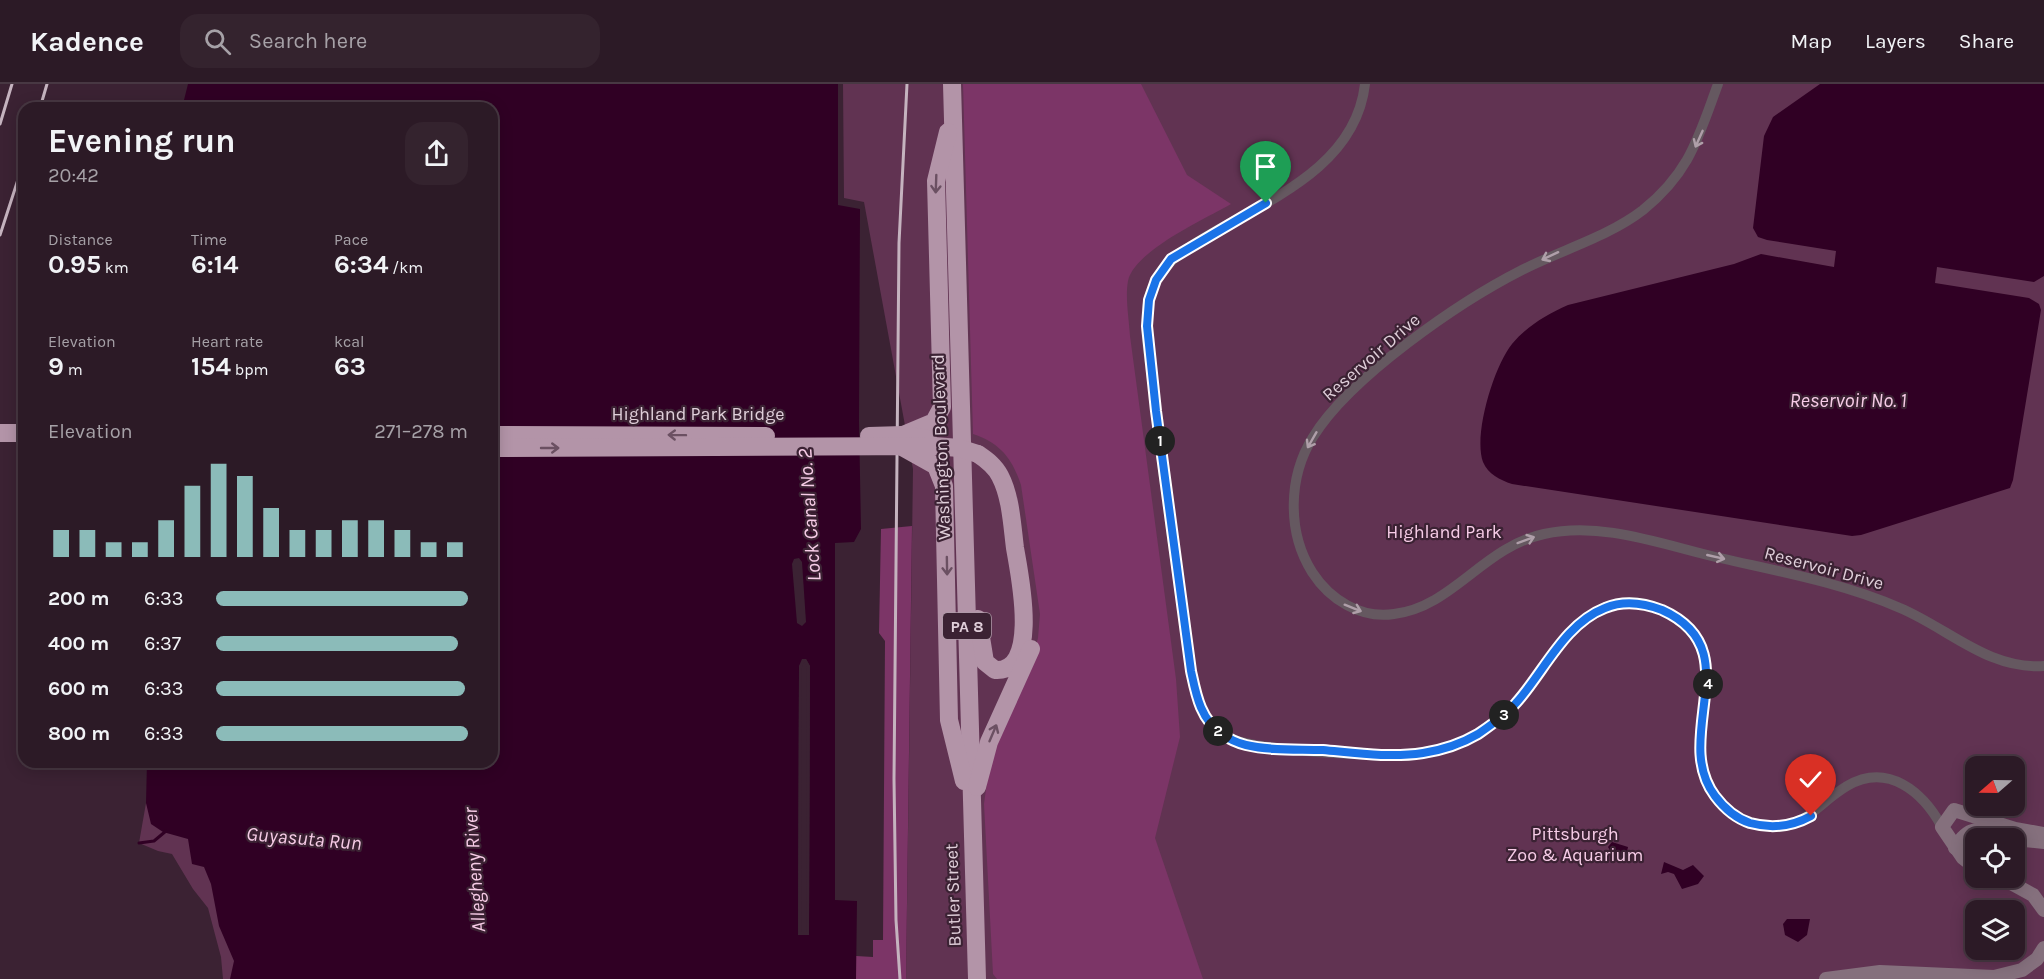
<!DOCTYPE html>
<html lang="en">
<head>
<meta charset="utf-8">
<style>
	:root { --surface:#2c1a26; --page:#34232e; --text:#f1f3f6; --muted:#a6a1a7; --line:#483843; --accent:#8bbbb9 }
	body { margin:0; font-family:Karla,sans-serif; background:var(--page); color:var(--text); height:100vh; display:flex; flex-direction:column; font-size:22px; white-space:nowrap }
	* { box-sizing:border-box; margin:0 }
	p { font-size:20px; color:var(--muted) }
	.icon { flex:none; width:33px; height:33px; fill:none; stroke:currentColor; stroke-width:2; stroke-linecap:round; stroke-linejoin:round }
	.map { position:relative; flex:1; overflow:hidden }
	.sheet { position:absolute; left:18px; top:18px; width:480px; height:666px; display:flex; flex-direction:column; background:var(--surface); border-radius:18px; box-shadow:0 3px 15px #0003,0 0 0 2px var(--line) }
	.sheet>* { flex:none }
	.needle { width:39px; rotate:250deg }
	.fabs { position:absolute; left:1965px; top:672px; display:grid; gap:12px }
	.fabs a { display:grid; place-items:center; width:60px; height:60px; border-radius:12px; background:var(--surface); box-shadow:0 3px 15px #0003,0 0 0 2px var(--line); font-size:30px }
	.pin { position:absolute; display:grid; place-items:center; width:51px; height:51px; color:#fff; margin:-62px -26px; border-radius:50% 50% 50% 0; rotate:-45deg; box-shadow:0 0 6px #0007 }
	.pin .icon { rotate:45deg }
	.km { position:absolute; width:30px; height:30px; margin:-15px; border-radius:50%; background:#222; color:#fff; font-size:16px; line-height:30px; text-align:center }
	.round { display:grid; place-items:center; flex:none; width:63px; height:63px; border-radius:18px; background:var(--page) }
	.head { display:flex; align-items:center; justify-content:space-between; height:102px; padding:0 30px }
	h1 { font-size:33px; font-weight:700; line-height:45px }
	.metrics { display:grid; grid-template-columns:repeat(3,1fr); gap:9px; height:102px; padding:6px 30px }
	.metrics div { display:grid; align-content:center }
	.metrics b { font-size:26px; font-weight:700 }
	.metrics small { font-size:16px; font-weight:400 }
	.metrics p { font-size:16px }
	.chart { height:168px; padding:12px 30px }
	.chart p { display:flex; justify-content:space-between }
	.chart svg { width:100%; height:108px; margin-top:6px; stroke:var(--accent); stroke-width:6 }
	ul { padding:0 30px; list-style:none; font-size:20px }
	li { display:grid; grid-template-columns:96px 72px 1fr; align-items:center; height:45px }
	li i { height:15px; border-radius:8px; background:var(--accent) }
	header { display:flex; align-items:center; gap:36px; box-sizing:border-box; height:84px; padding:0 30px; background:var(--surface); border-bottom:2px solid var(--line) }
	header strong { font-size:28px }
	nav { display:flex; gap:33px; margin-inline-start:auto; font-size:21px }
	.search { width:420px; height:54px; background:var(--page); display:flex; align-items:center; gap:15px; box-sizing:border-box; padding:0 21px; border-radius:18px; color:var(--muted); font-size:22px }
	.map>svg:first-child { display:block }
	.green { fill:#613352; fill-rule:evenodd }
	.forest { fill:#7c3567 }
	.water { fill:#300024; fill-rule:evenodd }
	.pier { fill:#3b2233; fill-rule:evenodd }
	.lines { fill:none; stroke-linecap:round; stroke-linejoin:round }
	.stream { stroke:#300024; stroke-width:3 }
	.street { stroke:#655860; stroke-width:10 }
	.secondary { stroke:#85707d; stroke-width:14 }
	.highway { stroke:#b394a8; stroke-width:18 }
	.rail { stroke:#c5b3bf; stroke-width:3 }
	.highway-bridge { stroke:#b394a8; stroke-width:18 }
	.oneway { stroke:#af9fa9 }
	.oneway2 { stroke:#6b5062 }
	.route-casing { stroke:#fff; stroke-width:12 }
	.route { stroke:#1a73e8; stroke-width:8 }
	.labels { text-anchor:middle; stroke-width:4.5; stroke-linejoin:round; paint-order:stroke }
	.shield { fill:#3b2233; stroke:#ae9ba8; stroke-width:1.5 }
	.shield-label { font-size:16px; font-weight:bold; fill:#e0cfda }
	.street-label { font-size:18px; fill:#e0cfda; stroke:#3b2233 }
	.park-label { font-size:18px; fill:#f8cde8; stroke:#3b2233 }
	.water-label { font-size:20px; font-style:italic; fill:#f7cce7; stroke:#3b2233 }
</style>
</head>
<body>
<header>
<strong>Kadence</strong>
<div class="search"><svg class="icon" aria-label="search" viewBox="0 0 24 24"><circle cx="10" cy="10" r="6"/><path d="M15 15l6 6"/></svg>Search here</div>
<nav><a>Map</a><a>Layers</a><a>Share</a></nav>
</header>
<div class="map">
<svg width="2044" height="895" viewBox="0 0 2044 895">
	<rect width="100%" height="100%" fill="#3b2233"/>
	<!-- green -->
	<g class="green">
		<path d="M843,0H2044V895H906L913,385L864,118L844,114ZM1976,682H2014V722H1976ZM1976,754H2014V794H1976ZM1976,826H2014V866H1976Z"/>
		<polygon points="146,719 214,752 240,895 223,895 221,873 208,824 193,805 172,770 158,767 139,759"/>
	</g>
	<!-- forest -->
	<g class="forest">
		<path d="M963,0H1141L1187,91L1231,120C1205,135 1134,167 1128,197C1125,213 1129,235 1130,252L1176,595L1180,653L1155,754L1203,895H997L993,890L984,720L991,669L1034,569L1038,554L1040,530L1021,401C1012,374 1000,359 973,350Z"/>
		<polygon points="912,442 906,895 856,895 856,872 873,873 873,856 883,856 885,557 879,549 881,445"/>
	</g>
	<!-- water -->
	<g class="water">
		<path d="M188,0H838V121L860,125L859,338L861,445L854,458L835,459V816L857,817L856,895H230L234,877L219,842L211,800L204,783L192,780L188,755L163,748L151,740L146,719L147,678H492V24H182ZM806,575L810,582L809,850L798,851L799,582Z"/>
		<path d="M1820,0H2044V192L2034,198L1937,183L1935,199L2029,214L2039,220L2041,226L2013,396L2010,404L1861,451L1852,452L1512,400C1500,396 1488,390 1483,378C1473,351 1494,282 1512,260C1527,242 1546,231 1568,221L1734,180L1761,170L1834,183L1836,167L1767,156L1758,153L1753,144L1764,52L1773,33Z"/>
		<polygon points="1612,758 1628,763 1625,777 1616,777 1608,763"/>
		<polygon points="1664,778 1683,786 1693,781 1704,792 1698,800 1682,805 1674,790 1668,788 1661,790"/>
		<polygon points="1787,835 1810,835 1807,851 1798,858 1785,851 1783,840"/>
	</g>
	<!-- pier -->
	<g class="pier">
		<polygon points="799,474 802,478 806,538 802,542 797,539 792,480 794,475"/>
		<path d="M802,575H806L810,582L809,851H798L799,582ZM804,578L807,583L806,848H801L802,583Z"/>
	</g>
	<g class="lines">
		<!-- stream -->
		<polyline class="stream" points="139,759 154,757 166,747"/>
		<!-- street -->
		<g class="street">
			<path d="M1365,0C1356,80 1274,114 1212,149C1187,164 1162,178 1151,207C1140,239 1151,279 1154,311C1164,403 1178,495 1191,587C1196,611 1201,636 1223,651C1249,668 1389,674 1422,669C1442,666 1460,660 1477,650C1492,641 1507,630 1518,617C1550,578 1580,512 1640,519C1656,521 1671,530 1683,540C1738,588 1674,657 1716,714C1726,727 1739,736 1755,740C1803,752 1813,722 1847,702C1888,678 1923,708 1942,743"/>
			<path d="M1718,0C1698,54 1690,88 1643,126C1608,153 1561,166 1522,186C1459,218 1350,293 1313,353C1288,393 1287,448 1312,488C1330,516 1361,535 1394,530C1453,523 1483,463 1544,450C1603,437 1663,461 1720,474C1781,488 1843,499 1900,524C1948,544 1988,586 2044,582"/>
		</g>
		<!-- secondary -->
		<g class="secondary">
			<polyline points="2014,755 2044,758"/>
			<path d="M1955,764C1972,735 1985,748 2013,754"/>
			<polyline points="1976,784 1963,774 1942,743 1954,726 2015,745 2044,750"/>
			<polyline points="2002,794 2033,811 2044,826"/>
			<polyline points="1826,895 1880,888 1994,893 2022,886 2037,875 2044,864"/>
		</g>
		<!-- highway -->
		<g class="highway">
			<polyline points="952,0 977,895"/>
			<polyline points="0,349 24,349"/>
			<polyline points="903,351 934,338 942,323 936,97 948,48"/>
			<polyline points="902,363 936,382 944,402 949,636 964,697"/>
			<path d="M978,535L985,578L995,586C1041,589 1019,488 1015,464C1012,441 1011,413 1000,392C995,382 987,376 978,370"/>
			<polyline points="977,703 989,658 1031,565"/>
		</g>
		<!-- rail -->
		<g class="rail">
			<polyline points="40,24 47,0"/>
			<polyline points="0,40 12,0"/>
			<polyline points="0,151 24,77"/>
			<polyline points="900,895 896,836 894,695 899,159 907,0"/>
		</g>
		<!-- highway-bridge -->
		<g class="highway-bridge">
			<polyline points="492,351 766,352"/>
			<polyline points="869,352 903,351 928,355"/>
			<polyline points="492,364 934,362 959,364 978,370"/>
		</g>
	</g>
	<!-- one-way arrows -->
	<defs><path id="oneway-shaft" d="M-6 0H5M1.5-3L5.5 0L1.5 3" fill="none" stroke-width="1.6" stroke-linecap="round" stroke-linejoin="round" transform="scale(1.5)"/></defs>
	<g class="oneway">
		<use href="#oneway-shaft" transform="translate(1699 55) rotate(114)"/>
		<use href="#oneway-shaft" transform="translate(1550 172) rotate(155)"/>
		<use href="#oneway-shaft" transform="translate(1312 356) rotate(120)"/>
		<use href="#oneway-shaft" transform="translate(1526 456) rotate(-20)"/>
		<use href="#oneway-shaft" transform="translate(1716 473) rotate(13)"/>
		<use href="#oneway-shaft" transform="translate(1353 524) rotate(22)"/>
	</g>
	<g class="oneway2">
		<use href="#oneway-shaft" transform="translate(936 100) rotate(92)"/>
		<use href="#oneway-shaft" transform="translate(677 351) rotate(-179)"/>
		<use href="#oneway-shaft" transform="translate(550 364)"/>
		<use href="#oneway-shaft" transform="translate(947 482) rotate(89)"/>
		<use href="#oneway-shaft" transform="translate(993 649) rotate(-67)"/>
	</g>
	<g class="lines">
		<!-- route casing -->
		<g class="route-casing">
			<path id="route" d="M1266,119L1171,175L1156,196L1149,216L1147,242L1156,327L1191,587C1196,610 1200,635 1222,650C1229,655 1238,659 1246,661C1271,667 1298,665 1323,666C1356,669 1390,674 1423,669C1442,666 1461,660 1478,650C1491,641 1506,631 1516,619C1544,588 1564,540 1605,524C1624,516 1644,519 1662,526C1751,566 1670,652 1715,712C1724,724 1735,734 1750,739C1772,745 1791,743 1811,732"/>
		</g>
		<!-- route -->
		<use href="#route" class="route"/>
	</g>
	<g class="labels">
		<!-- shield labels -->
		<rect class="shield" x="943" y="529" width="48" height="26" rx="4.5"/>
		<g class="shield-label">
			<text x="967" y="548">PA 8</text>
		</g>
		<!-- street labels -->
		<g class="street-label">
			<text transform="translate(1371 273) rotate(-41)" y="6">Reservoir Drive</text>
			<text x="698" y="336">Highland Park Bridge</text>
			<text transform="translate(941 363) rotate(-92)" y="6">Washington Boulevard</text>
			<text transform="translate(1824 484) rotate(15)" y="6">Reservoir Drive</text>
			<text transform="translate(953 811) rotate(-92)" y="6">Butler Street</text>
		</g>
		<!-- park labels -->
		<g class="park-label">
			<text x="1444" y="454">Highland Park</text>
			<text x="1575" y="756">Pittsburgh<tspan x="1575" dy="21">Zoo &amp; Aquarium</tspan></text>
		</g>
		<!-- water labels -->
		<g class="water-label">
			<text x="1848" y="323">Reservoir No. 1</text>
			<text transform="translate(809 431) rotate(-94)" y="7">Lock Canal No. 2</text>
			<text transform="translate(304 754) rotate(5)" y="7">Guyasuta Run</text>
			<text transform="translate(474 786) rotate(-94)" y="7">Allegheny River</text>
		</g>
	</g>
</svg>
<div class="fabs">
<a><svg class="needle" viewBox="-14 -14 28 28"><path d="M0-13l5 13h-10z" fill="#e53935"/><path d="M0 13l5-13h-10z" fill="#a6a1a7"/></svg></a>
<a><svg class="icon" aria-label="locate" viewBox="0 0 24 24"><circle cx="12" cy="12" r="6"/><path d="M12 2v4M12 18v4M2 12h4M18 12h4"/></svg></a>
<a><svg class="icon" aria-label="layers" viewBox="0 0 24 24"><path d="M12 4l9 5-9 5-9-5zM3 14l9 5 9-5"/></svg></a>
</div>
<div class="pin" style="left:1266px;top:119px;background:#1e9e55"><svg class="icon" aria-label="arrive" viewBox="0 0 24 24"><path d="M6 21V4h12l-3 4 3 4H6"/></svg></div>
<div class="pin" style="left:1811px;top:732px;background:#d93025"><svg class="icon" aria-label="check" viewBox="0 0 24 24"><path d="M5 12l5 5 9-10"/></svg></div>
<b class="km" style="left:1160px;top:357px">1</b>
<b class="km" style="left:1218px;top:647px">2</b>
<b class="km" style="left:1504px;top:631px">3</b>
<b class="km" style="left:1708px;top:600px">4</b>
<section class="sheet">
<div class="head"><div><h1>Evening run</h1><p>20:42</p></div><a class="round"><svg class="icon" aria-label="share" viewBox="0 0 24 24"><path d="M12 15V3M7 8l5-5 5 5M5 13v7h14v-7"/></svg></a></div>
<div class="metrics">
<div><p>Distance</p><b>0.95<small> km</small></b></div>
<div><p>Time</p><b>6:14</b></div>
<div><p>Pace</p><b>6:34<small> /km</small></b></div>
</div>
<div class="metrics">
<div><p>Elevation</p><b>9<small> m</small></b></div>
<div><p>Heart rate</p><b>154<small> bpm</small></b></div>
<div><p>kcal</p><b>63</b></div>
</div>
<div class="chart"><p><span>Elevation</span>271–278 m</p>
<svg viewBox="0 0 160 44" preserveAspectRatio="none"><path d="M5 44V33M15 44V33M25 44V38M35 44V38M45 44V29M55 44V15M65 44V6M75 44V11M85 44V24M95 44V33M105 44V33M115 44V29M125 44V29M135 44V33M145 44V38M155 44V38"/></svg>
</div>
<ul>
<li><b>200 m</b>6:33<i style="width:100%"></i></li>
<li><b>400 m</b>6:37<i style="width:96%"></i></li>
<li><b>600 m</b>6:33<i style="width:99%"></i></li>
<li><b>800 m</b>6:33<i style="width:100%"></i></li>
</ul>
</section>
</div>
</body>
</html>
